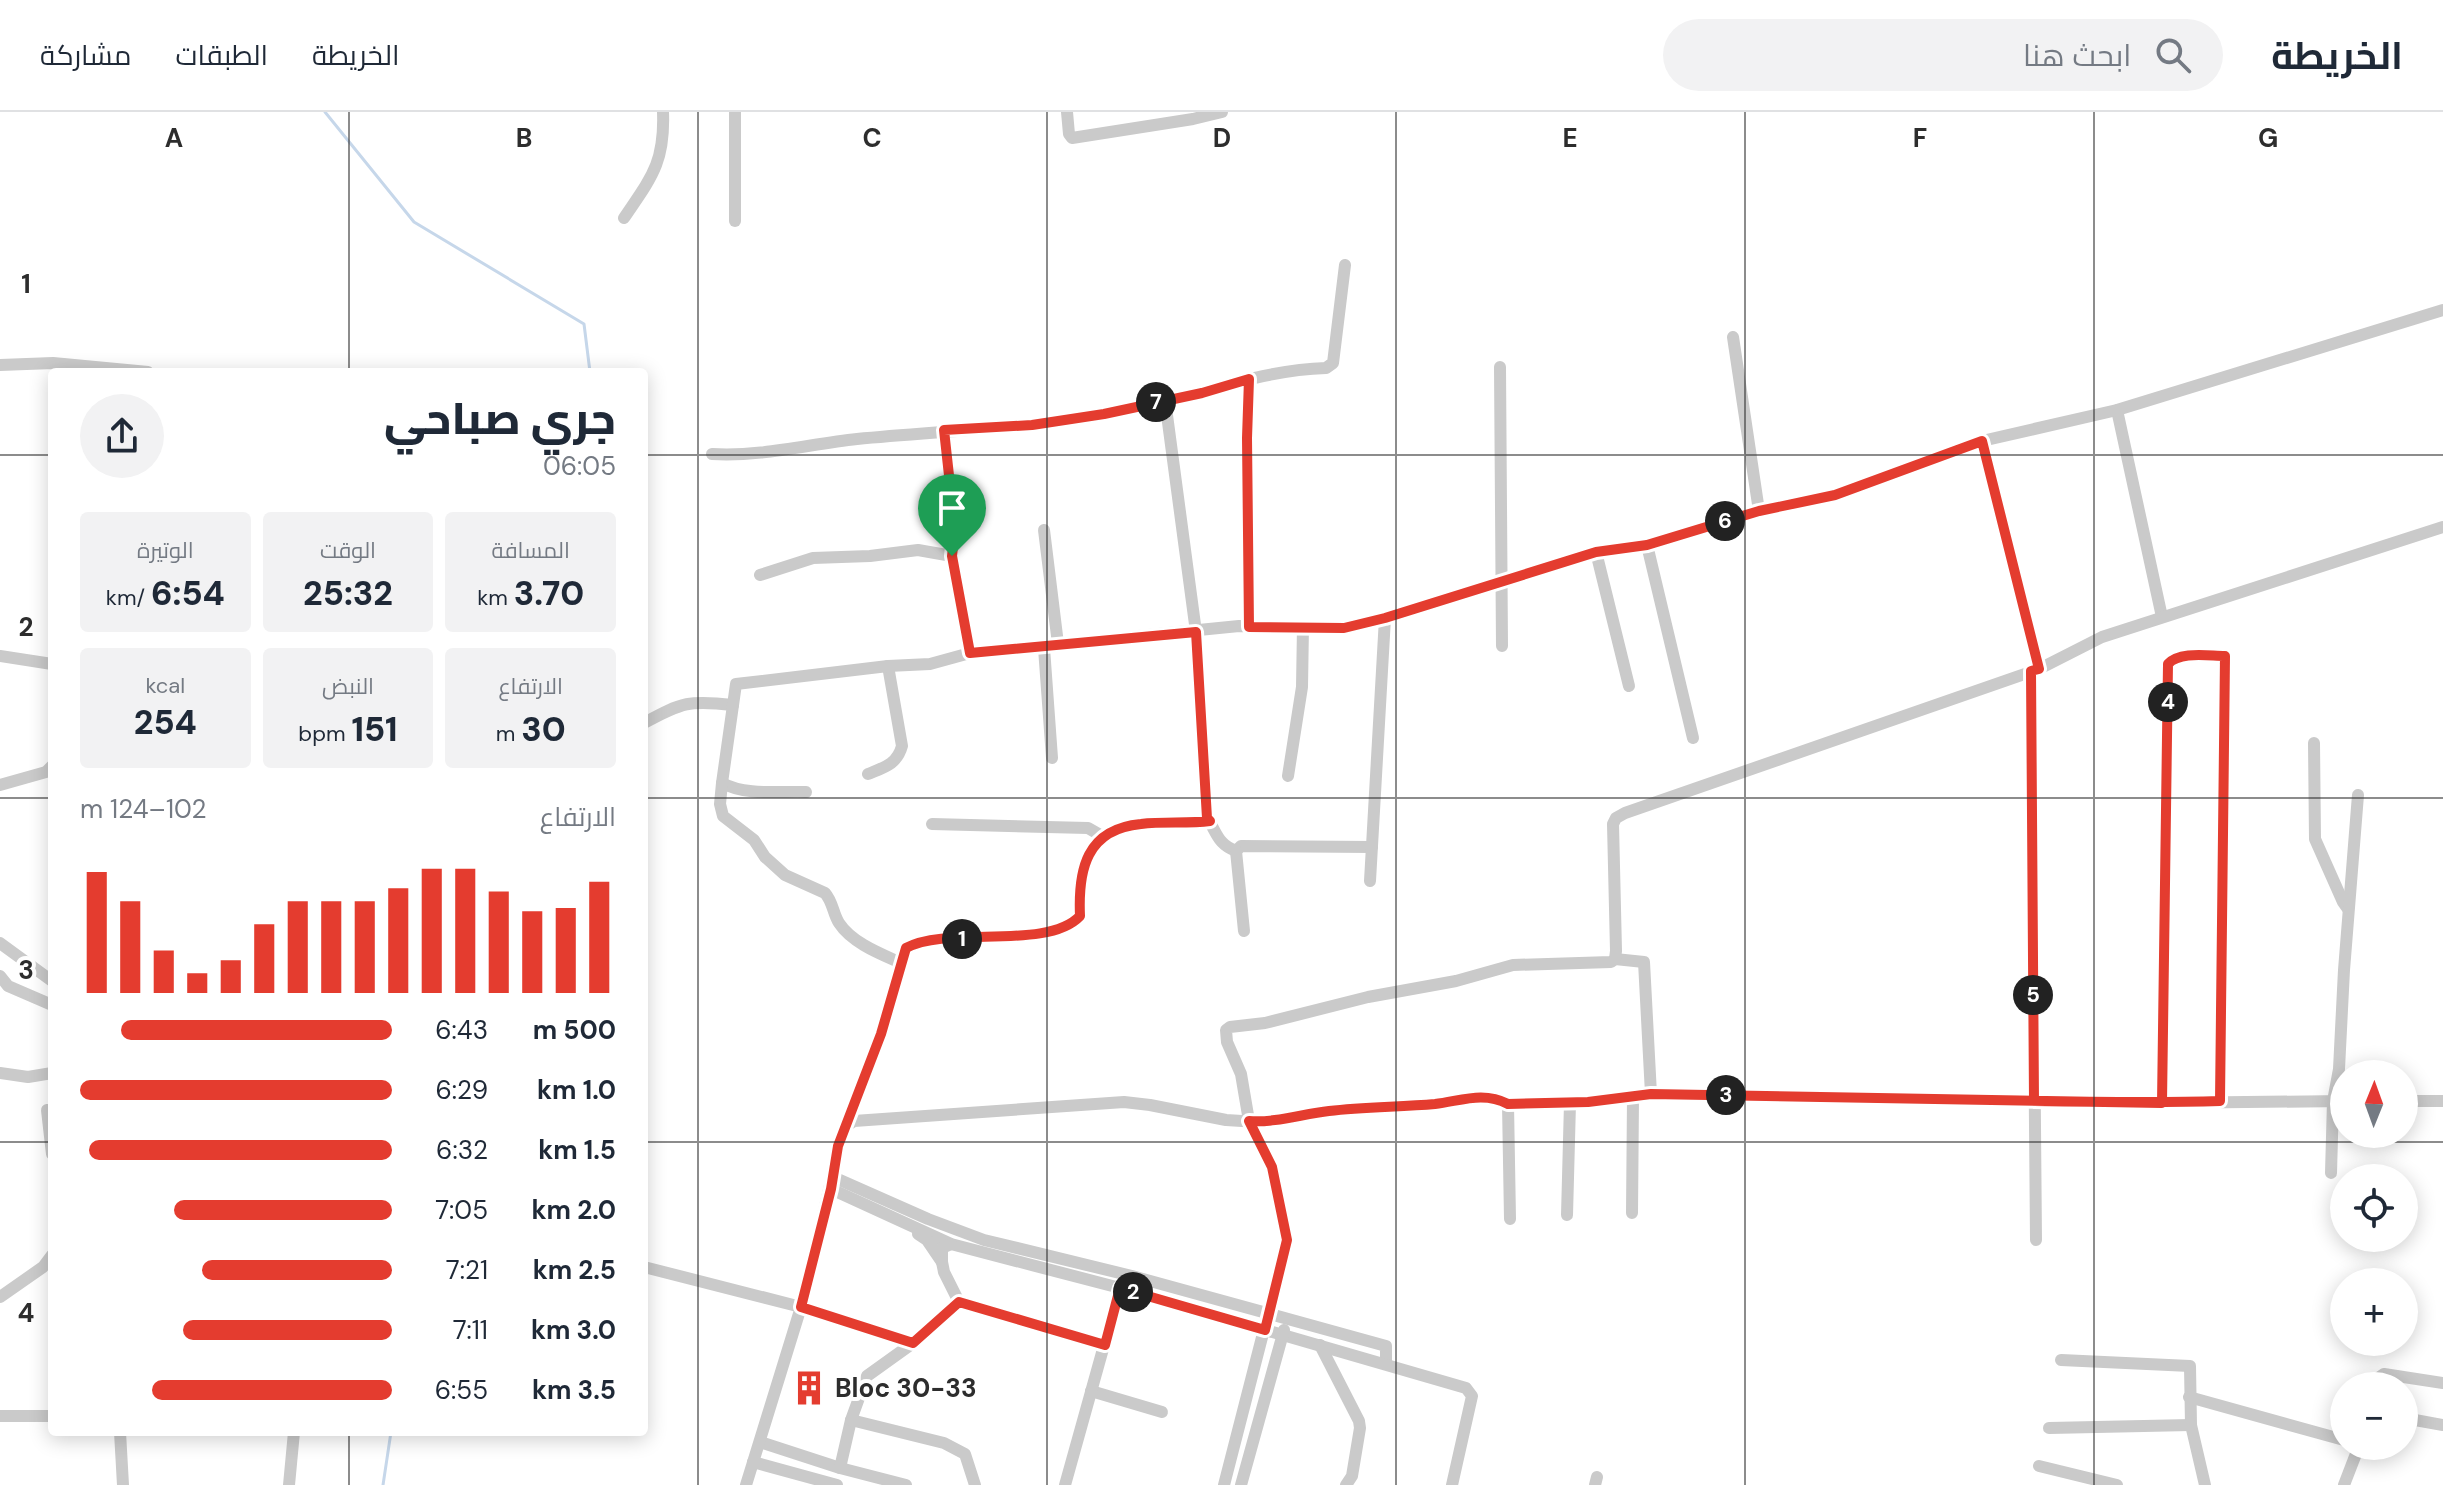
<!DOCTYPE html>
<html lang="ar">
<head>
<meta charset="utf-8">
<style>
	:root { --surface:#fff; --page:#f2f2f3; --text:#1f2937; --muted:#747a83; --line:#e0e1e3; --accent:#e43c2f }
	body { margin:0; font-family:"DM Sans",Cairo,sans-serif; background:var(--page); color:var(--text); direction:rtl; height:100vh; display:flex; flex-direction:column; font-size:30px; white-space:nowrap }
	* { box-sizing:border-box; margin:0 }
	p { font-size:26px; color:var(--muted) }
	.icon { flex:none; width:44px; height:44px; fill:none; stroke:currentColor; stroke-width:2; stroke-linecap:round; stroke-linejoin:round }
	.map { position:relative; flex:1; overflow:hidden; direction:ltr }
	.details { position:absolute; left:48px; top:256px; width:600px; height:1068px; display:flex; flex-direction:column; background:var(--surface); border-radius:8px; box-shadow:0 4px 20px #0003; direction:rtl }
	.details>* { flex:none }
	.needle { width:52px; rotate:1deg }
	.fabs { position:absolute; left:2330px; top:948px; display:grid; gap:16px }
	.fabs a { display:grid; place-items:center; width:88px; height:88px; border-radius:50%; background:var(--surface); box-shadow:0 4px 20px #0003; font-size:40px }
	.pin { position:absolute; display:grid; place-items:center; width:68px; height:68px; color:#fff; margin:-82px -34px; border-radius:50% 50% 50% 0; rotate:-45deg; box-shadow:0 0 8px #0007 }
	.pin .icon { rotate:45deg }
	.km { position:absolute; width:40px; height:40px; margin:-20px; border-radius:50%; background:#222; color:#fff; font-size:22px; line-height:40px; text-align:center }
	.round { display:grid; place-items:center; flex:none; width:84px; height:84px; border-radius:42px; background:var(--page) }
	.overview { display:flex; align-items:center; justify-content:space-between; height:136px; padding:0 32px }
	h1 { font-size:44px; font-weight:800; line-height:60px }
	.stats { display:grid; grid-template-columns:repeat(3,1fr); gap:12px; height:136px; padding:8px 32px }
	.stats div { display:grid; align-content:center; border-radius:8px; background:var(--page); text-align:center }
	.stats b { font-size:34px; font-weight:800 }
	.stats small { font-size:22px; font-weight:400 }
	.stats p { font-size:22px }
	.chart { height:224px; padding:16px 32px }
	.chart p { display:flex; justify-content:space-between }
	.chart svg { width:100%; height:144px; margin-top:8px; stroke:var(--accent); stroke-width:6 }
	ul { padding:0 32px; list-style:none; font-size:26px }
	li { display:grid; grid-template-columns:128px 96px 1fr; align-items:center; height:60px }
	li i { height:20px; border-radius:10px; background:var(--accent) }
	header { display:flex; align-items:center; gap:48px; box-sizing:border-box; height:112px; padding:0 40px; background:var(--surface); border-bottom:2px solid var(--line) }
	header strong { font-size:38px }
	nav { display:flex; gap:44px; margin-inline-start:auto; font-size:28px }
	.search { width:560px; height:72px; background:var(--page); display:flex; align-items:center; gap:20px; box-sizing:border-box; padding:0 28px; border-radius:44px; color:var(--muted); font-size:30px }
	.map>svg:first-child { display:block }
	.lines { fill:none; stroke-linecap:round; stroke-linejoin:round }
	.stream { stroke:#c6d7ea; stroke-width:3 }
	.minor { stroke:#cacaca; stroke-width:12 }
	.route-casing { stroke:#fff; stroke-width:16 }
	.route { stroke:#e43c2f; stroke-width:10 }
	.grid { fill:none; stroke:#2d2d2d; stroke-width:2; stroke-opacity:0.55 }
	.labels { text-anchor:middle; stroke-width:8; stroke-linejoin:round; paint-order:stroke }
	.poi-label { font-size:26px; font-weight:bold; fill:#2d2d2d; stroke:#fff; text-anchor:start }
	.grid-label { font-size:26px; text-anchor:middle; font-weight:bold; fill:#2d2d2d; stroke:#fff; stroke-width:8; stroke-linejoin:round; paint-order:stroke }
</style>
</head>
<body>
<header>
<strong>الخريطة</strong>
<div class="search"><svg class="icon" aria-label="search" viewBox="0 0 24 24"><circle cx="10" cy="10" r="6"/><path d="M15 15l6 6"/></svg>ابحث هنا</div>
<nav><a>الخريطة</a><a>الطبقات</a><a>مشاركة</a></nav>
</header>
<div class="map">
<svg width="2443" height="1373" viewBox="0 0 2443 1373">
	<rect width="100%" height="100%" fill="#fff"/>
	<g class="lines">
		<!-- stream -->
		<g class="stream">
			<polyline points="325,0 414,110 584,212 590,260"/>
			<polyline points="383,1373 391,1320"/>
		</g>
		<!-- minor -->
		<g class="minor">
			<polyline points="735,0 735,109"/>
			<polyline points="1067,0 1069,22 1072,26 1193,7 1222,0"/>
			<path d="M624,106C651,66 665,51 663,0"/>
			<polyline points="1733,225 1759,399"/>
			<polyline points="0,253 53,251 148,260"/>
			<polyline points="1500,255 1502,534"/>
			<path d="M1165,288L1196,520L1207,706C1217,720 1217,732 1236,739L1241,734L1372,735"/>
			<polyline points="2117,298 2162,505"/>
			<polyline points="944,318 955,418 952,444 970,541"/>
			<polyline points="1982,329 2039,557"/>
			<path d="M712,342C761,345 809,332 857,327C950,318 1045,316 1136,296C1200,283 1260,258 1326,256L1333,251L1345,153"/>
			<polyline points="1044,418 1058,532"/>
			<polyline points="1647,433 1693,626"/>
			<polyline points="1596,440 1629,574"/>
			<polyline points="760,463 813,446 870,444 918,438 952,444"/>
			<polyline points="1249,515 1247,326 1249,267"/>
			<polyline points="1044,536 1052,646"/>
			<polyline points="0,544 52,552"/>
			<polyline points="2031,559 2036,1128"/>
			<path d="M644,611C682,590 690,588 733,593"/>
			<polyline points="2314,631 2315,727 2343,790 2348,797"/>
			<path d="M868,662C885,655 897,652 902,634L888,554"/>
			<polyline points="1288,664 1302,575 1303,514"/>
			<path d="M722,671C746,684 779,679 806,680"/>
			<polyline points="0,673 46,660 52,654"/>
			<polyline points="932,712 1088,716 1102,724"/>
			<polyline points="1236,739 1244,819"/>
			<polyline points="1370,769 1385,506"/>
			<polyline points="0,831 52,869"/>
			<polyline points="1615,847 1644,850 1651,982"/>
			<path d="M901,851C881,842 852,831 839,811C833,802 833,790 825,781L785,763L765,745L754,728L723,704L720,692L722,671L736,572L888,554L930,552L970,541L1008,536H1044L1058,532L1239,514L1344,516L1385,506L1596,440L1647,433L1759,399L1835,383L1982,329L2117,298L2443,198"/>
			<polyline points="0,864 8,874 52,893"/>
			<polyline points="0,961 28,965 52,961"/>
			<polyline points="2404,989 2443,989"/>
			<path d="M2162,991L2168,552C2180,539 2208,544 2225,544L2220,989"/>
			<polyline points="1508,992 1510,1107"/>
			<polyline points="47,998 52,1042"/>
			<path d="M844,1015L881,922L906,836C950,813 1045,839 1080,804C1078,758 1086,717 1140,712C1164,709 1187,712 1210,709"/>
			<polyline points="2331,1061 2333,989 2339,957 2344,858 2358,683"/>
			<polyline points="833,1065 928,1107 984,1128 1132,1164 1386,1234 1386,1251"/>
			<polyline points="831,1077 951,1132 1120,1176 1466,1276 1472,1284 1452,1373"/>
			<polyline points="1632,1101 1633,986"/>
			<polyline points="1567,1103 1570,991"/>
			<polyline points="918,1122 927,1128 942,1150 942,1136 951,1132"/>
			<polyline points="942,1150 944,1160 959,1190"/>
			<polyline points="644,1155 801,1195 913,1231"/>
			<polyline points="0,1185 43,1155 52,1143"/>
			<polyline points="1320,1233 1359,1309 1360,1316 1352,1364 1346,1373"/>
			<polyline points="2061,1248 2190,1254 2191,1313 2205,1373"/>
			<polyline points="2372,1274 2374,1269 2384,1262 2443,1271"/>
			<polyline points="1091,1279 1162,1300"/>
			<polyline points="2189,1285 2344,1328"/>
			<polyline points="0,1304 52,1304"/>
			<polyline points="2404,1306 2443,1313"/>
			<polyline points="2049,1316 2191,1313"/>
			<polyline points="120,1320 123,1373"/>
			<polyline points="760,1330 840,1356 906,1373"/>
			<polyline points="753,1350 837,1373"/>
			<polyline points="2039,1354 2117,1373"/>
			<polyline points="840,1356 851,1308"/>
			<polyline points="289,1373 294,1320"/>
			<polyline points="746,1373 801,1195 844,1015 854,1009 1124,990 1150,993 1226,1008 1258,1010 1364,995 1436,992 1476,985 1496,986 1508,992 1517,992 1588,990 1651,982 2162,991 2344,989"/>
			<polyline points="975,1373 965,1342 944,1331 851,1308 867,1264 913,1231 959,1190 1105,1233"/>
			<polyline points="1065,1373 1120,1176"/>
			<polyline points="1224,1373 1287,1128 1272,1055 1249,1009 1241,962 1227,930 1226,918 1230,915 1265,911 1368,885 1456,869 1513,853 1611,850 1615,847 1616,839 1613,712 1616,706 1625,701 2039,557 2102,525 2443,415"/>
			<polyline points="1241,1373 1284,1218"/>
			<polyline points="1595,1373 1597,1365"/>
			<polyline points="2344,1373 2359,1334"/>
		</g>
	</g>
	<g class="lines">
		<!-- route casing -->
		<g class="route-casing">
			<path id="route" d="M952,444L970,541L1196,520L1207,706L1210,709C1187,712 1164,709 1141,712C1086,717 1078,758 1080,804C1047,839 948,813 906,836L881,922L838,1034L831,1077L801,1195L913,1231L959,1190L1105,1233L1120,1176L1265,1218L1287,1128L1272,1055L1249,1009C1276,1011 1302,1002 1329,999C1364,995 1400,995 1435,992C1461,989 1483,979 1508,992L1588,990L1651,982L2162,991L2168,552C2180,539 2208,544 2225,544L2220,989C2158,991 2096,990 2034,989L2031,559L2039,557L1982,329L1835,383L1759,399L1647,433L1596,440L1385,506L1344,516L1249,515L1247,326L1249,267L1202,281L1104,302L1032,313L944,318L955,418L952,444"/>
		</g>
		<!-- route -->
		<use href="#route" class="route"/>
	</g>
	<!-- grid -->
	<path class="grid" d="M349,0V260M698,0V1373M1047,0V1373M1396,0V1373M1745,0V1373M2094,0V1373M0,343H52M644,343H2443M0,686H52M644,686H2443M0,1030H52M644,1030H2443M349,1320V1373"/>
	<!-- icons -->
	<defs>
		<g id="building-bare" transform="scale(2.76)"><path d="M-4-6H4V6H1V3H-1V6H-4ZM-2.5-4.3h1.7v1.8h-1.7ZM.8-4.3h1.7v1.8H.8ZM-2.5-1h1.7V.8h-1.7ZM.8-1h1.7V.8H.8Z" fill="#e43c2f" stroke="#fff" stroke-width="2.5" paint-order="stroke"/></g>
	</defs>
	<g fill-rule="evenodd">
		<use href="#building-bare" x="809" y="1276"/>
	</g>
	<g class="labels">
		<!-- poi labels -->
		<g class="poi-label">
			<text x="835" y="1285">Bloc 30-33</text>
		</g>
	</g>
	<g class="grid-label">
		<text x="174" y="35">A</text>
		<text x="524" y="35">B</text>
		<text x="872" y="35">C</text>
		<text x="1222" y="35">D</text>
		<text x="1570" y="35">E</text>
		<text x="1920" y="35">F</text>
		<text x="2268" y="35">G</text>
		<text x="26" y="181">1</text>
		<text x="26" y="524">2</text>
		<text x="26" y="867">3</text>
		<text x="26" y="1210">4</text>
	</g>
</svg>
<div class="fabs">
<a><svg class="needle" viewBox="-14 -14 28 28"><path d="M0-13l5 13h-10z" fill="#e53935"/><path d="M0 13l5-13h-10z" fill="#747a83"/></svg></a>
<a><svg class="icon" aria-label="locate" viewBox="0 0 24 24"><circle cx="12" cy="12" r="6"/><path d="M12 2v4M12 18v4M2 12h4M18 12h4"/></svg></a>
<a>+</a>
<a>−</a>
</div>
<div class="pin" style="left:952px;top:444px;background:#1e9e55"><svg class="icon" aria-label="arrive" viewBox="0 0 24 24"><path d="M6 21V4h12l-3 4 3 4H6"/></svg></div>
<b class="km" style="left:962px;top:827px">1</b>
<b class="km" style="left:1133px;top:1180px">2</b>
<b class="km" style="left:1726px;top:983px">3</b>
<b class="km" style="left:2168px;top:590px">4</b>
<b class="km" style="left:2033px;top:883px">5</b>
<b class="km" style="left:1725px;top:409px">6</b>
<b class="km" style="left:1156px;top:290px">7</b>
<section class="details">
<div class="overview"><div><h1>جري صباحي</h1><p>06:05</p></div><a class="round"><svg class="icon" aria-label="share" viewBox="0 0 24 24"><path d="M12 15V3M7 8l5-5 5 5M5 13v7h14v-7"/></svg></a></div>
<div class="stats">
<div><p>المسافة</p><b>3.70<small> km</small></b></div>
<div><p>الوقت</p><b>25:32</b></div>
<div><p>الوتيرة</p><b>6:54<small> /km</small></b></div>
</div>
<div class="stats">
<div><p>الارتفاع</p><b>30<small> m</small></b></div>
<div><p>النبض</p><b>151<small> bpm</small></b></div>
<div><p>kcal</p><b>254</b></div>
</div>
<div class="chart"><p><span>الارتفاع</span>102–124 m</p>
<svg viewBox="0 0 160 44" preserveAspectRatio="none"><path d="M5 44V7M15 44V16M25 44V31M35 44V38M45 44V34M55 44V23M65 44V16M75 44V16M85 44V16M95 44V12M105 44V6M115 44V6M125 44V13M135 44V19M145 44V18M155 44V10"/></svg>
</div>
<ul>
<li><b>500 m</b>6:43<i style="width:87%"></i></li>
<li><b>1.0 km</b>6:29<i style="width:100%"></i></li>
<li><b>1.5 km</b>6:32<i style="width:97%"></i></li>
<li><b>2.0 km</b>7:05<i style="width:70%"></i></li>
<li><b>2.5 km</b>7:21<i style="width:61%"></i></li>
<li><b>3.0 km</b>7:11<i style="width:67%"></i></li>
<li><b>3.5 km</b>6:55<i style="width:77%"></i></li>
</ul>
</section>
</div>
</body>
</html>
